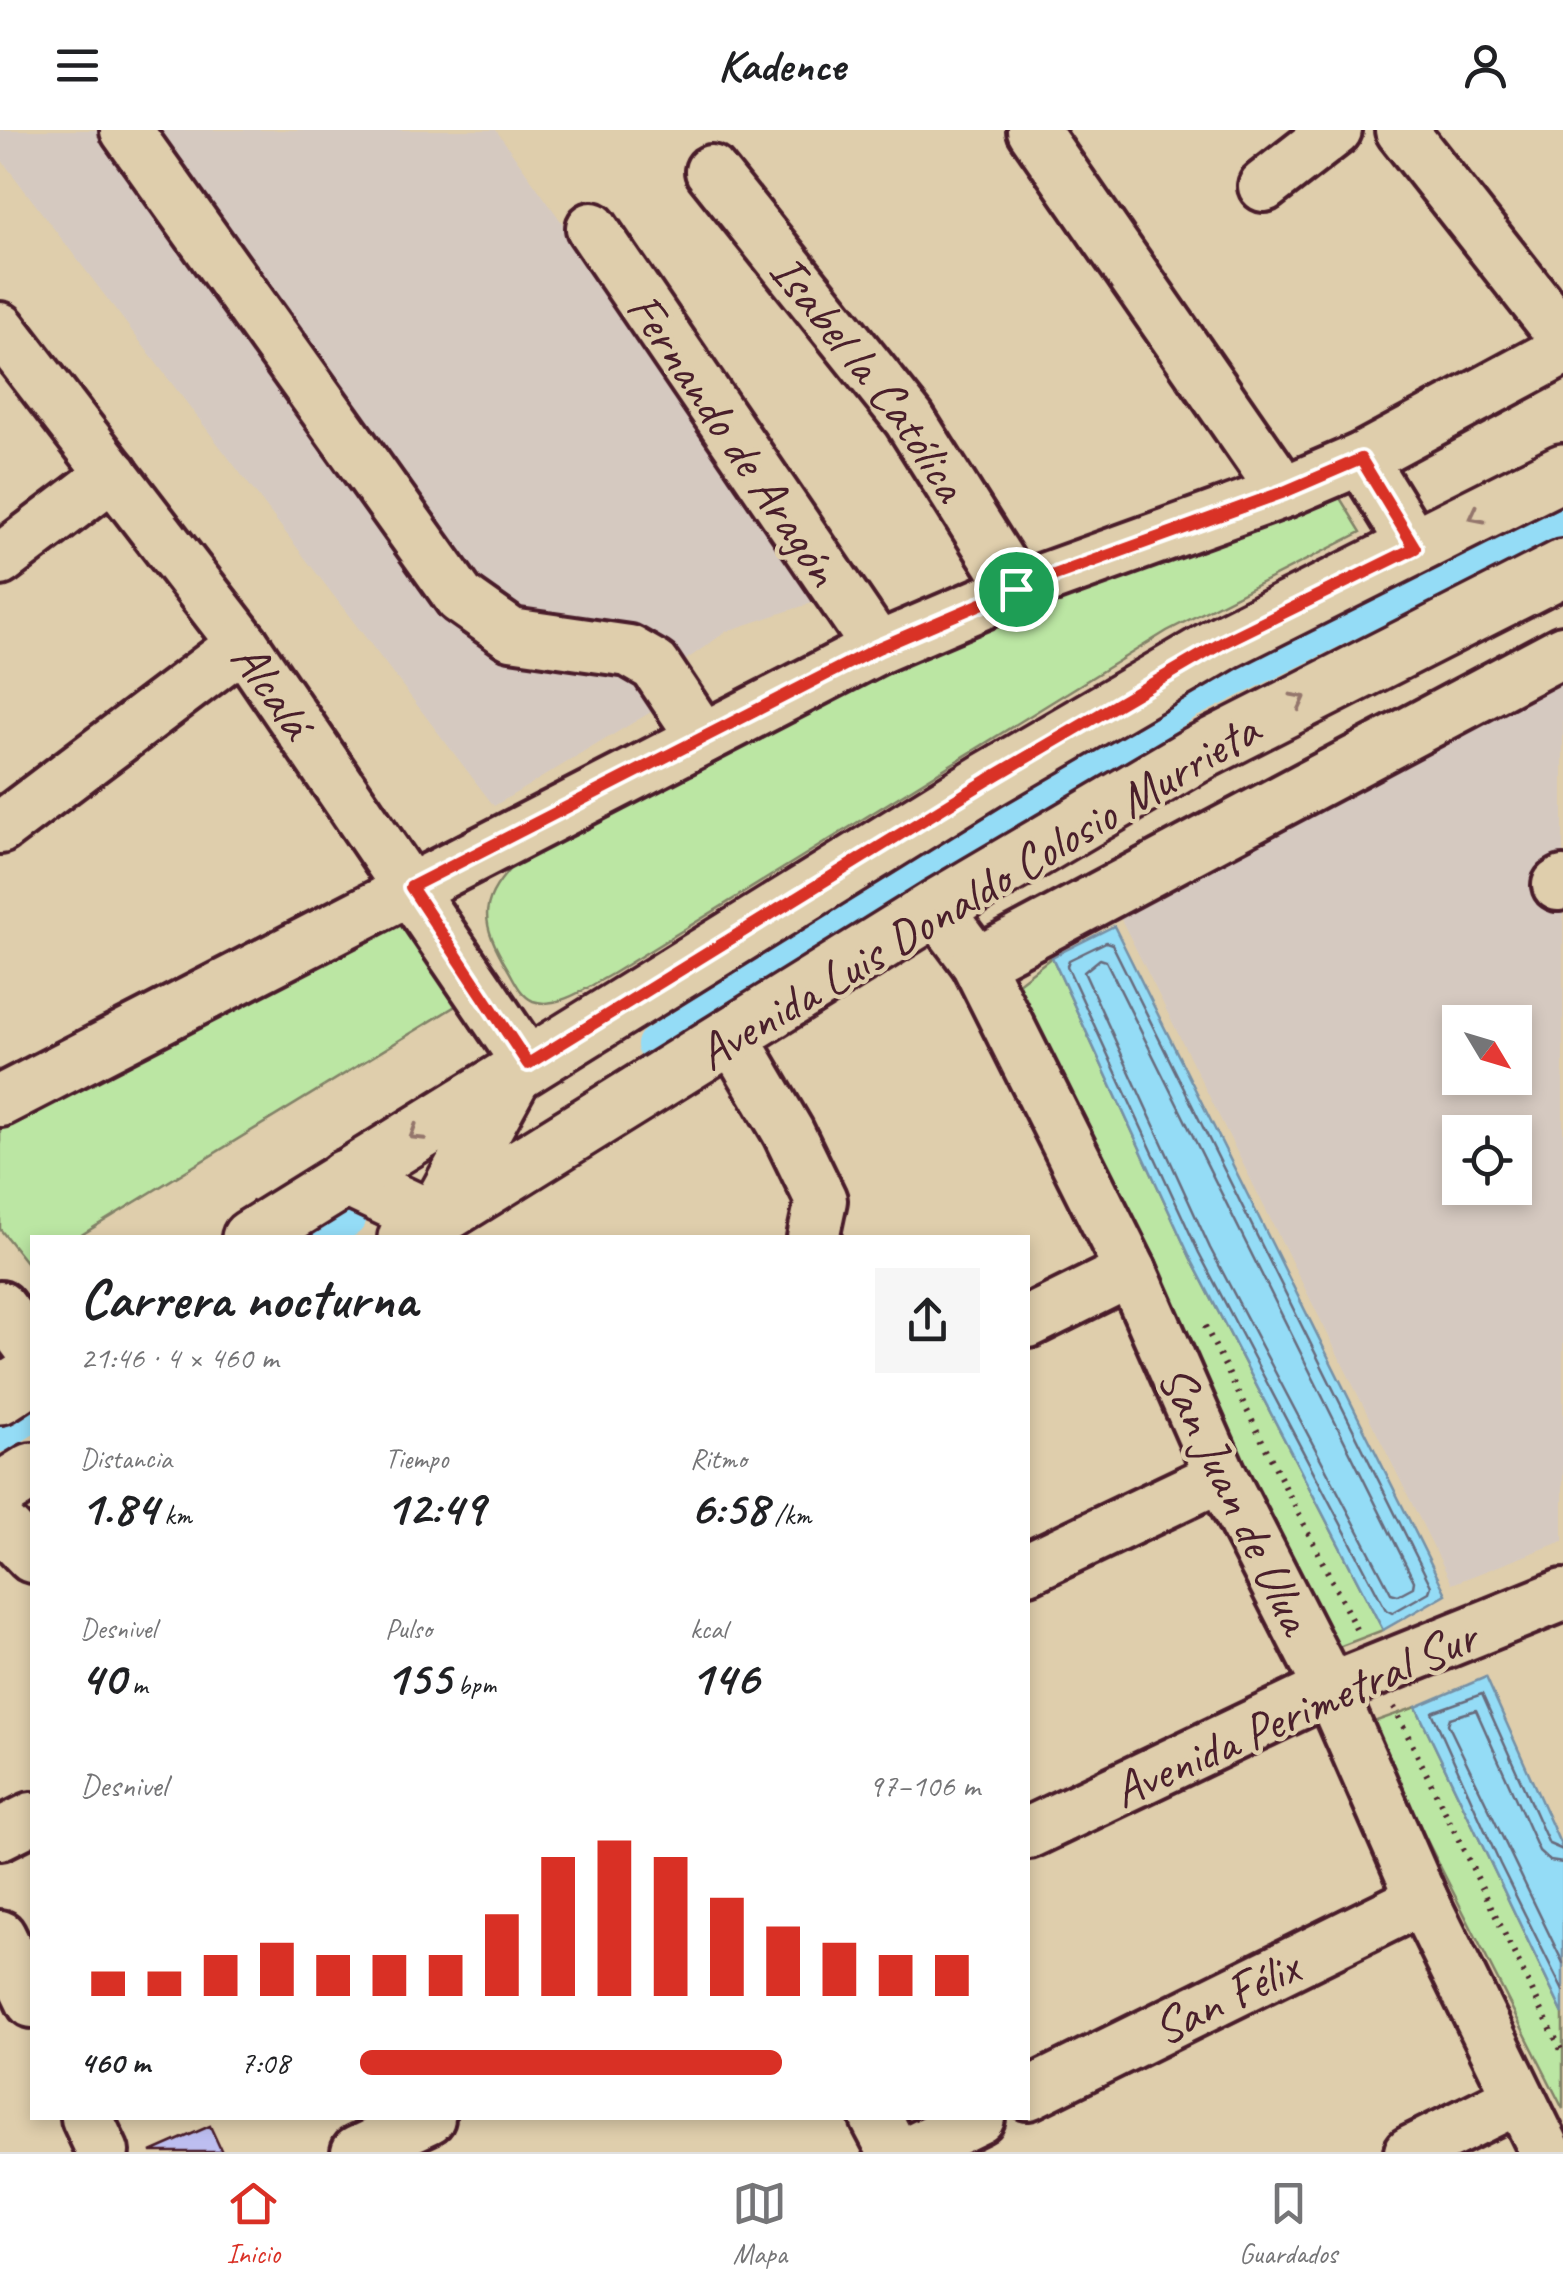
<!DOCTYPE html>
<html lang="es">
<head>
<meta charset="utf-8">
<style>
	:root { --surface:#fff; --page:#f6f6f6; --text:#202124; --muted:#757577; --line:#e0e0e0; --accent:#d93025 }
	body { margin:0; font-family:Caveat,sans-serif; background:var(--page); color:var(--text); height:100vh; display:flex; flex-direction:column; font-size:38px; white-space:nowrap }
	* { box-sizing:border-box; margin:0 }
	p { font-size:32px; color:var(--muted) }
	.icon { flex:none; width:55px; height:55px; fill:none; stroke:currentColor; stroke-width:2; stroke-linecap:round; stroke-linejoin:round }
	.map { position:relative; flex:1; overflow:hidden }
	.side { position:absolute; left:30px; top:1105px; width:1000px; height:885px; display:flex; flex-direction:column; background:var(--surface); border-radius:0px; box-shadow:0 5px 15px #0003 }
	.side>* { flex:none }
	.needle { width:65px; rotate:128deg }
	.tools { position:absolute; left:1442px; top:875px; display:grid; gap:20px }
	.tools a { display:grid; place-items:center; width:90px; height:90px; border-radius:0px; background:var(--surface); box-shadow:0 5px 15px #0003; font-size:50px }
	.pin { position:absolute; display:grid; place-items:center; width:85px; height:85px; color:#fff; margin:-42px; border:5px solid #fff; border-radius:50%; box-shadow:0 2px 10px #0007 }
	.round { display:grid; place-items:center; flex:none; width:105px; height:105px; border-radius:0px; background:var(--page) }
	.head { display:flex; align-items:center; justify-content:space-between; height:170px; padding:0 50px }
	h1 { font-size:55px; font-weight:600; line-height:75px }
	.metrics { display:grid; grid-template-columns:repeat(3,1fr); gap:15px; height:170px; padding:10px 50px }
	.metrics div { display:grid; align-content:center }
	.metrics b { font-size:50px; font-weight:600 }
	.metrics small { font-size:28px; font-weight:400 }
	.metrics p { font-size:28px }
	.chart { height:280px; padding:20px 50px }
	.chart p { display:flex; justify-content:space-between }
	.chart svg { width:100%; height:180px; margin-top:10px; stroke:var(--accent); stroke-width:6 }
	ul { padding:0 50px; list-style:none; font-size:32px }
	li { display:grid; grid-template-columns:160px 120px 1fr; align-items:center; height:75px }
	li i { height:25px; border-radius:12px; background:var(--accent) }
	header { display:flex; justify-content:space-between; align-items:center; height:130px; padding:0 50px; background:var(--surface); font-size:45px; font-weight:600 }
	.dock { display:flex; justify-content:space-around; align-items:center; height:140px; border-top:2px solid var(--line); background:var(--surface); font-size:28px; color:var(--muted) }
	.dock a { display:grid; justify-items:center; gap:5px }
	.dock .on { color:var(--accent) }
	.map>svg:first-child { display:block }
	.built { fill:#d5c9c0; fill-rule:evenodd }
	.green { fill:#bbe6a3; stroke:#828267; stroke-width:2.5 }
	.water { fill:#94dcf6; stroke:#7690a5; stroke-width:2.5 }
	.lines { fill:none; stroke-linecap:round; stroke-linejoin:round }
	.shore { stroke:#686b7c; stroke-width:2.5 }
	.canal { stroke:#94dcf6; stroke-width:38 }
	.building { fill:#bdbef0; stroke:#4a1f2b; stroke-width:2.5 }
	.minor-casing { stroke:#4a1f2b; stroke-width:58 }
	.major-casing { stroke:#4a1f2b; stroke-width:62 }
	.path { stroke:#4a1f2b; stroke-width:6; stroke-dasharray:2.5 8; stroke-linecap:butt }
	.minor { stroke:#dfceac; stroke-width:50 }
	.major { stroke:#dfceac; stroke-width:55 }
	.oneway { stroke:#94766c }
	.route-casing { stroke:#fff; stroke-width:20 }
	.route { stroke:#d93025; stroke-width:12 }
	.labels { text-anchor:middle; stroke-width:9; stroke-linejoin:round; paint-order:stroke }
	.street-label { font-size:50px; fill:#4a1f2b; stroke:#dfceac }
</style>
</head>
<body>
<header><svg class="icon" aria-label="menu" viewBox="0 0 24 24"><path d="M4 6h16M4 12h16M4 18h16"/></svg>Kadence<svg class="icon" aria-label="person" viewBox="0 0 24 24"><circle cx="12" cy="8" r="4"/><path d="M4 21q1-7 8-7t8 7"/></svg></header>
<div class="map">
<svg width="1563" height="2022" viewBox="0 0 1563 2022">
	<rect width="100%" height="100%" fill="#dfceac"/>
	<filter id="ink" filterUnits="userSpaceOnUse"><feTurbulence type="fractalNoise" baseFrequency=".01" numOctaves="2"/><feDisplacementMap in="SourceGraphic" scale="20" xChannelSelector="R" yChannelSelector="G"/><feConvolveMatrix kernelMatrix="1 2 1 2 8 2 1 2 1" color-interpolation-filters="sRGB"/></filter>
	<g filter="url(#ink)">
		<!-- built -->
		<g class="built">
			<polygon points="0,0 496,0 603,150 818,471 727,501 676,537 691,558 494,676 0,28"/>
			<path d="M1563,546V1411L1452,1454L1117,781ZM1460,892H1515V948H1460ZM1460,1002H1515V1058H1460Z"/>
		</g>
		<!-- green -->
		<g class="green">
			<path d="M1340,368L1361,402L1167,501L612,844C591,855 558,880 533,871C521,866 515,851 509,841C478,789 478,771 521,727L886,534Z"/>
			<polygon points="396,782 457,875 78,1107 32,1108 30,1137 0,1099 0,992"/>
			<polygon points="1052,827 1190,1127 1383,1500 1336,1518 1209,1273 1009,860"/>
			<polygon points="1416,1577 1563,1884 1563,1979 1368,1594"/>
		</g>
		<!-- water -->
		<g class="water">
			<polygon points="1114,796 1446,1464 1383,1500 1190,1127 1052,827"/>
			<polygon points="1486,1547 1563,1720 1563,1884 1416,1577"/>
		</g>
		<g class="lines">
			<!-- shore -->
			<g class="shore">
				<polygon points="1106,812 1112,814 1431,1456 1429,1462 1392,1483 1386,1480 1199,1123 1067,836 1069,830"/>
				<polygon points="1100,829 1106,831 1414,1451 1413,1457 1398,1465 1391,1463 1210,1118 1084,842"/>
				<polyline points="1563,1720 1549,1714 1482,1564 1432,1582 1500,1734 1563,1861"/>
				<polyline points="1563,1733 1550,1731 1539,1721 1476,1580 1450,1588 1448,1594 1563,1833"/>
			</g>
			<!-- canal -->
			<g class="canal">
				<polyline points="656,915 978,711 1186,571 1563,385"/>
				<polyline points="316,1108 347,1088"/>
				<polyline points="0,1303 32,1283"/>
			</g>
		</g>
		<!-- building -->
		<polygon class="building" points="210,1996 222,2022 151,2022"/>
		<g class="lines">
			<!-- minor casing -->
			<g class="minor-casing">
				<g id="minor">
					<polyline points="126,0 460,468 511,504 629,521 655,536 703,608"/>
					<polyline points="1033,0 1284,362"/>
					<polyline points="1401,0 1563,206"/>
					<path id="s1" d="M711,41L909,289L1016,459"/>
					<polyline points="1264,56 1336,0"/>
					<polyline points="592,98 878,518"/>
					<polyline points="0,198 243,514 529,935"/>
					<polyline points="1361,329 1415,417"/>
					<polyline points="0,430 113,344"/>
					<polyline points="0,698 243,514"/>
					<polyline points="1558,755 1563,752"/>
					<polyline points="936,778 977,833 1131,1141 1221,1346 1330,1559 1422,1769 1546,2022"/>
					<polyline points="977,833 1563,521"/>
					<polyline points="731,905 788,1002 821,1070 813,1108"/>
					<polyline points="0,971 878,518 1016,459 1284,362 1361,329 1563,220"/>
					<polyline points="0,1177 32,1220"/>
					<polyline points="1028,1192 1131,1141"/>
					<polyline points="0,1394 32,1427"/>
					<polyline points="1028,1438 1221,1346"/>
					<polyline points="1028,1703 1330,1559 1563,1465"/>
					<polyline points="0,1704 32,1688"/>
					<polyline points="0,1806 32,1872"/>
					<polyline points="1028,1964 1422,1769"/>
					<polyline points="87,1988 103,2022"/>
					<polyline points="876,1988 894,2022"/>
					<polyline points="357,2022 429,1988"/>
					<polyline points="909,2022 979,1988"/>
					<polyline points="1410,2022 1519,1968"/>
				</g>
			</g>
			<!-- major casing -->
			<g class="major-casing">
				<g id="major">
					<polyline points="345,1048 434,1090 514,944"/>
					<polyline points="250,1108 988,650 1224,512 1563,342"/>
					<polyline points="406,1108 936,778 1199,623 1563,438"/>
					<polyline points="0,1266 32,1245"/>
					<polyline points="0,1361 32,1341"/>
				</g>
			</g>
			<!-- path -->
			<g class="path">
				<polyline points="1205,1196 1358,1503"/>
				<polyline points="1394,1577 1563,1924"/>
			</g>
			<!-- minor -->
			<use href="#minor" class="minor"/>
			<!-- major -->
			<use href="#major" class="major"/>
		</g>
		<!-- one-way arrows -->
		<defs><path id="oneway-chevron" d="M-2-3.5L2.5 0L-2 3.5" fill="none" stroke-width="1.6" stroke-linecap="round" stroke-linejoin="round" transform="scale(2.5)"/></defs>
		<g class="oneway">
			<use href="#oneway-chevron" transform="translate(1476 386) rotate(153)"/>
			<use href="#oneway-chevron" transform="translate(1299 570) rotate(-28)"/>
			<use href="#oneway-chevron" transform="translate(416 1004) rotate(148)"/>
		</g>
	</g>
	<g class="lines" filter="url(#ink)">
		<!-- route casing -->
		<g class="route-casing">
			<polygon id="route" points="1361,329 1415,418 1224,512 988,650 528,934 411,757 878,518 1016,459 1284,362"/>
		</g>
		<!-- route -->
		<use href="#route" class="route"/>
	</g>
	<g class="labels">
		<!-- street labels -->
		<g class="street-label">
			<text dy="18" stroke="none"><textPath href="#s1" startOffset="260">Isabel la Católica</textPath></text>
			<text transform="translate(735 308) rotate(56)" y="18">Fernando de Aragón</text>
			<text transform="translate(274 559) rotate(55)" y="18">Alcalá</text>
			<text transform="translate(977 760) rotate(-31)" y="18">Avenida Luis Donaldo Colosio Murrieta</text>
			<text transform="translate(1237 1368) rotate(64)" y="18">San Juan de Ulua</text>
			<text transform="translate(1294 1582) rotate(-24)" y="18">Avenida Perimetral Sur</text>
			<text transform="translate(1225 1866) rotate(-26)" y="18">San Félix</text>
		</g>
	</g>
</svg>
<div class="tools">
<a><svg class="needle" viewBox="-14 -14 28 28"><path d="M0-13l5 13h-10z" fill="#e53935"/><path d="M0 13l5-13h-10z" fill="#757577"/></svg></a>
<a><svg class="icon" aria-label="locate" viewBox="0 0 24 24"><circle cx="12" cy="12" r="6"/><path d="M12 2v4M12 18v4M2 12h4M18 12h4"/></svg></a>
</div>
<div class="pin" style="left:1016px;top:459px;background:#1e9e55"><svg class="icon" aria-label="arrive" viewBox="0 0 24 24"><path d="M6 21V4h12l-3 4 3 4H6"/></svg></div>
<section class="side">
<div class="head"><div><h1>Carrera nocturna</h1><p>21:46 · 4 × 460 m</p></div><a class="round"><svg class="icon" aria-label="share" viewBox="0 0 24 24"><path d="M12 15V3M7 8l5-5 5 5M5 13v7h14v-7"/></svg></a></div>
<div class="metrics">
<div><p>Distancia</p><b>1.84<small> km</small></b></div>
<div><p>Tiempo</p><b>12:49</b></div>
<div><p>Ritmo</p><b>6:58<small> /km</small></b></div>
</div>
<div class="metrics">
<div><p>Desnivel</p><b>40<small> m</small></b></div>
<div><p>Pulso</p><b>155<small> bpm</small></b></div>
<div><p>kcal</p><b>146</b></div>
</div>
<div class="chart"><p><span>Desnivel</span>97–106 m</p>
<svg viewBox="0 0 160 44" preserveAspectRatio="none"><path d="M5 44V38M15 44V38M25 44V34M35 44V31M45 44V34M55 44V34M65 44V34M75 44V24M85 44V10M95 44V6M105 44V10M115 44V20M125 44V27M135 44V31M145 44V34M155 44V34"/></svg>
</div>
<ul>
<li><b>460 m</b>7:08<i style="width:68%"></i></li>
</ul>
</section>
</div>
<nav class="dock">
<a class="on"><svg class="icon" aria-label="home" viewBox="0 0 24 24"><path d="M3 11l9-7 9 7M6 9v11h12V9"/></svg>Inicio</a>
<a><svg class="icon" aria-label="map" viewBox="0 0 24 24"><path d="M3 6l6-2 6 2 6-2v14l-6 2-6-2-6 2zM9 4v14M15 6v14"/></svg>Mapa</a>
<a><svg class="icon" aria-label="saved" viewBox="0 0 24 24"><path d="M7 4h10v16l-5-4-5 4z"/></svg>Guardados</a>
</nav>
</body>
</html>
